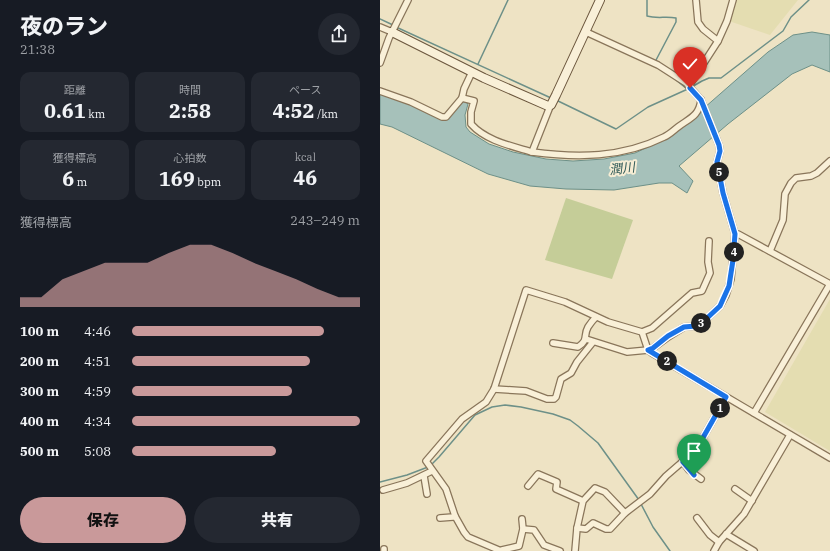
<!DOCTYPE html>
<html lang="ja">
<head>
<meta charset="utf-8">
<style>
	:root { --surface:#171b24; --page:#242831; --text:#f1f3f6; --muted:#9ea1a6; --accent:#c9999a }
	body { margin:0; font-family:"IBM Plex Serif","Noto Sans JP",serif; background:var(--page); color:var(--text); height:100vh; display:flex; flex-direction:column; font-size:15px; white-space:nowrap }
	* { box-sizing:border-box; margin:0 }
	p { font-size:13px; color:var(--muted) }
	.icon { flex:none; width:22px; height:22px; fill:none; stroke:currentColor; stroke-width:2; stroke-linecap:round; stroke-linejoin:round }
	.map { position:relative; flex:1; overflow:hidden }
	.panel { display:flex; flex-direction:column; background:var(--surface); width:380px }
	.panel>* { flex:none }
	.pin { position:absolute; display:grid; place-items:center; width:34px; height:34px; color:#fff; margin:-41px -17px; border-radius:50% 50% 50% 0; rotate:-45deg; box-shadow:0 0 4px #0007 }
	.pin .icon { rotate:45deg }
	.km { position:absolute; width:20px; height:20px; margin:-10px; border-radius:50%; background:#222; color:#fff; font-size:11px; line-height:20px; text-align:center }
	.round { display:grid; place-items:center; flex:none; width:42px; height:42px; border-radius:21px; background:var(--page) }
	.head { display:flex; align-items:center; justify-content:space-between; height:68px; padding:0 20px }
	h1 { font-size:22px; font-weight:800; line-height:30px }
	.metrics { display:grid; grid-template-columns:repeat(3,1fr); gap:6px; height:68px; padding:4px 20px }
	.metrics div { display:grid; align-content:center; border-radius:10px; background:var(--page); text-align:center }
	.metrics b { font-size:20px; font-weight:800 }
	.metrics small { font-size:11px; font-weight:400 }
	.metrics p { font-size:11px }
	.chart { height:112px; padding:8px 20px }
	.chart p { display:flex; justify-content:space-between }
	.chart svg { width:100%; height:72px; margin-top:4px; fill:var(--accent); opacity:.7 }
	.action { display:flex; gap:8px; margin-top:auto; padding:8px 20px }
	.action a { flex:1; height:46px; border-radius:24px; background:var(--accent); color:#111; font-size:16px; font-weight:800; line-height:46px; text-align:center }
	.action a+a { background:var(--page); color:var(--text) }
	ul { padding:0 20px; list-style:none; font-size:13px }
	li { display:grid; grid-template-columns:64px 48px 1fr; align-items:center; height:30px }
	li i { height:10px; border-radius:5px; background:var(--accent) }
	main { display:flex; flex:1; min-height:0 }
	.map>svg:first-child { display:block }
	.farmland { fill:#e4ddb1 }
	.green { fill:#c5cd98 }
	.water { fill:#a6c1ba; stroke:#6d9088 }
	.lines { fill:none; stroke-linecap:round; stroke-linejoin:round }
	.stream { stroke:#6d9088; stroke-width:1.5 }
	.street-casing { stroke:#89755a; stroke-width:8 }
	.secondary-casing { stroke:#6b563d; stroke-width:10 }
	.street { stroke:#f9f0d8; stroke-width:5.5 }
	.secondary { stroke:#f9f0d8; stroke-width:8 }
	.route-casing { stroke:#fff; stroke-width:8 }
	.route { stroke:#1a73e8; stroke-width:5 }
	.labels { text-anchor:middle; stroke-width:4; stroke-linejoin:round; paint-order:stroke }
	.water-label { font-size:13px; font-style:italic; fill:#2e5957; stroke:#f6edd4 }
</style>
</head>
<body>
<main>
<section class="panel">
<div class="head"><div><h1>夜のラン</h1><p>21:38</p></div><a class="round"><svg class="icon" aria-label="share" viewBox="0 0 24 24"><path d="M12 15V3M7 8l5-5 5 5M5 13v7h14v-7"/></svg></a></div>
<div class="metrics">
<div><p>距離</p><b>0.61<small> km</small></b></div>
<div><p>時間</p><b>2:58</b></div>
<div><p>ペース</p><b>4:52<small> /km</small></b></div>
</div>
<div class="metrics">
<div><p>獲得標高</p><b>6<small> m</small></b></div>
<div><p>心拍数</p><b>169<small> bpm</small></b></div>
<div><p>kcal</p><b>46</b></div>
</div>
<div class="chart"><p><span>獲得標高</span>243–249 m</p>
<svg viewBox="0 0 160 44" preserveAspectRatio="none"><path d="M0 44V38L10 38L20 27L30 22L40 17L50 17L60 17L70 11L80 6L90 6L100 11L110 17L120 22L130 27L140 33L150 38L160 38V44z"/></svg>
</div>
<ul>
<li><b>100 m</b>4:46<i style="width:84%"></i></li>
<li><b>200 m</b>4:51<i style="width:78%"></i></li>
<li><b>300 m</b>4:59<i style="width:70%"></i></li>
<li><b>400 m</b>4:34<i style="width:100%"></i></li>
<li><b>500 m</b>5:08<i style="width:63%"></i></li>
</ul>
<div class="action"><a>保存</a><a>共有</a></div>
</section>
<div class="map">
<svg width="450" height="551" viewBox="0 0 450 551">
	<rect width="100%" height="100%" fill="#eee3c4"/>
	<!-- farmland -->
	<g class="farmland">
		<polygon points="354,0 418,0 390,35 349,21"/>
		<polygon points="450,299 450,451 385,412"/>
	</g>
	<!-- green -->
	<polygon class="green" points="186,198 253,220 232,279 165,260"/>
	<!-- water -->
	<polygon class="water" points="432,32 450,35 450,72 432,65 412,74 348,124 299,166 313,181 307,193 292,183 279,183 234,190 186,189 150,186 108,174 12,127 0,124 0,93 24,102 62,119 83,100 88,104 85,115 86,127 90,132 109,144 133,152 166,159 193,161 224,159 255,153 292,136 388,52 413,35"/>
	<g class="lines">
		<!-- stream -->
		<g class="stream">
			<path d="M267,0V16C277,19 286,16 296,18V22L275,62"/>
			<polyline points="0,19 13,25"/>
			<polyline points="16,27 171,98"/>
			<polyline points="98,64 128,0"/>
			<polyline points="273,65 283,71"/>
			<polyline points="296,80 307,89"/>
			<polyline points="176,100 236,129 268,107 310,88 322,81 329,78 341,78 403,31 411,17 429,0"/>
			<polyline points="51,465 59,457 95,415 112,407 125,405 141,407 173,414 190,420 198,426 218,443 259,500"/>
			<polyline points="0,482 27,475 48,467"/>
			<polyline points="261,504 273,527 290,551"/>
		</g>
		<!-- street casing -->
		<g class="street-casing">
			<g id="street">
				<polyline points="0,27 12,32"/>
				<polyline points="206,32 278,65 306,83 321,100 339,145 340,151 337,162 343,193 355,234 351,279 346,295 340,306 325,320 316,326 304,327 288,337 273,348 268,350 247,352 206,339"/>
				<polyline points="338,41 347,21 353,0"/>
				<polyline points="0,63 9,38 28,0"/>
				<polyline points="309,86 338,41 323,29 318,22 316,0"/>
				<polyline points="0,91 31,102 62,117 66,117 82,98 84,89 92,72"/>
				<path d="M82,98L94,101L91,112V124C106,141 132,146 152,152L171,104"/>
				<path d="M152,152C197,158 242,158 284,137C289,135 294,130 298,127C310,118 319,116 321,100"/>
				<polyline points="355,234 358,234 450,284"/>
				<polyline points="390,251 403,220 405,194 411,183 416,178 431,176 437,173 450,161"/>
				<polyline points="262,332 272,328 312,293 322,291 330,273 328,262 329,241"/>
				<path d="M173,343L198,347C209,340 203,336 208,327C210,324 213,320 216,317"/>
				<polyline points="114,389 146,391 167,399 174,399 176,397 181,379 191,373 197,362 213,342"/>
				<polyline points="374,413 450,284"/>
				<polyline points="303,462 309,470 321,479"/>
				<polyline points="44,476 47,494"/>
				<polyline points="148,486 158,474 177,482 176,489 203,501"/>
				<polyline points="355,489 372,501"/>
				<polyline points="3,490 27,483 52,471"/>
				<polyline points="60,518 73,517 75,516"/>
				<polyline points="317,518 330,535 339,542"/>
				<polyline points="197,528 206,529 213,523 226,529 230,529 245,513 270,494 286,476 316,450 346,397"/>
				<polyline points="143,529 154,530 164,545 180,551"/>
				<polyline points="346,534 374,551"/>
				<polyline points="122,550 139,546 143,529 142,519"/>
				<polyline points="4,551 4,549"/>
				<polyline points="121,551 88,537 84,532 75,516 66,489 46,461 82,419 106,402 114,389 146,290 185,302 228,322 262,332 268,350 272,353 450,458"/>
				<polyline points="195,551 197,528 203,501 215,488 225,492 245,513"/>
				<polyline points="334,551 339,542 364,514 410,435"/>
			</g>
		</g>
		<!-- secondary casing -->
		<g class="secondary-casing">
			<polyline id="secondary" points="12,32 104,78 168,106 171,105 176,95 220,0"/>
		</g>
		<!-- street -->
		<use href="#street" class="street"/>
		<!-- secondary -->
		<use href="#secondary" class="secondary"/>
	</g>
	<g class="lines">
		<!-- route casing -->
		<g class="route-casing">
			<polyline id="route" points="310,88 321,100 339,145 340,151 337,162 343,193 355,234 353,260 349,286 340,306 325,320 316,326 304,327 288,336 273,348 268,350 346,397 316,450 303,462 314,475"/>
		</g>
		<!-- route -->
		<use href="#route" class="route"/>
	</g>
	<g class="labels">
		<!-- water labels -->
		<g class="water-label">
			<text transform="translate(242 168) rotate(-7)" y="5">潤川</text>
		</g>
	</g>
</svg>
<div class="pin" style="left:314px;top:475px;background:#1e9e55"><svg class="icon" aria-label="arrive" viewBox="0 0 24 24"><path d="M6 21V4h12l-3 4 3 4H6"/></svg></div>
<div class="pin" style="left:310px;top:88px;background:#d93025"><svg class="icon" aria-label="check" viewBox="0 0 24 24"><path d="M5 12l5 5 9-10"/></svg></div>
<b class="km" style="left:340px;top:408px">1</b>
<b class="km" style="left:287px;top:361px">2</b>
<b class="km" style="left:321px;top:323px">3</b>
<b class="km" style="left:354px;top:252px">4</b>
<b class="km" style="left:339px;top:172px">5</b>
</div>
</main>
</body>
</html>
